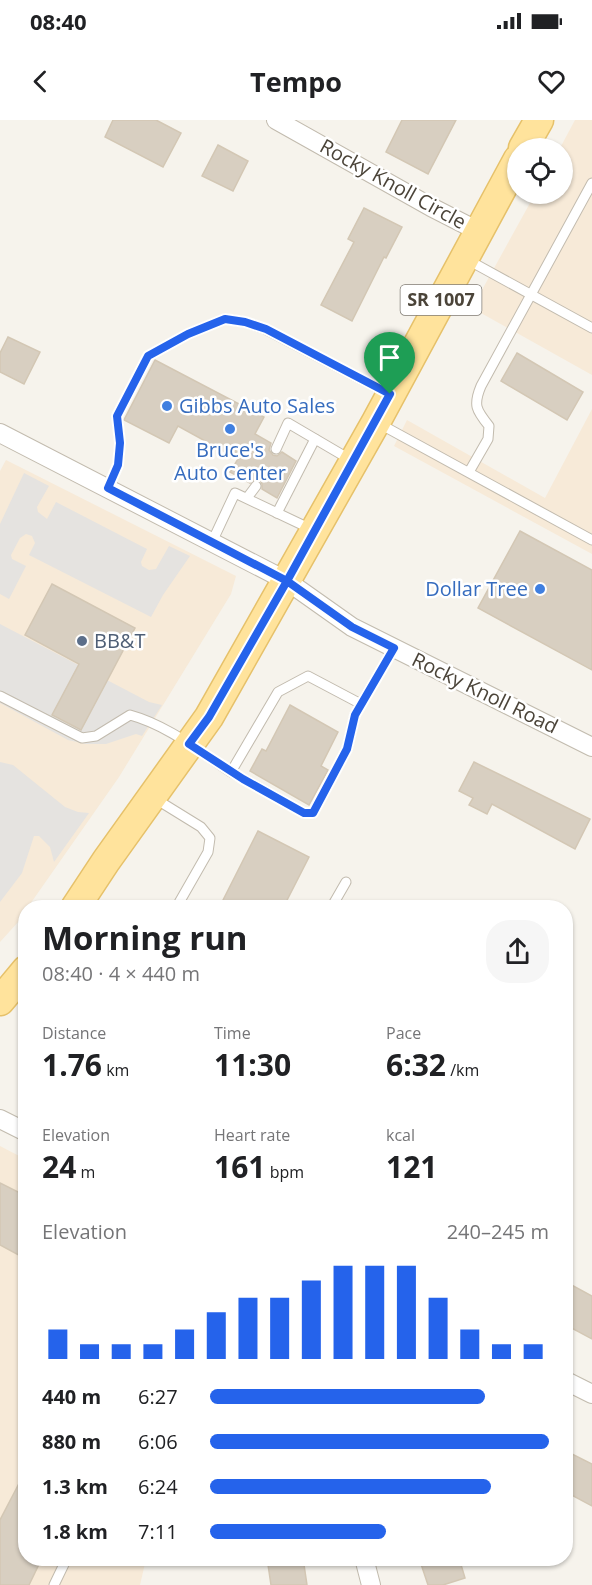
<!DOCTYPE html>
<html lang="en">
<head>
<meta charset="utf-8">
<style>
	:root { --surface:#fff; --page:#f6f6f6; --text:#202124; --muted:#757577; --accent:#2563eb }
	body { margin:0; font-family:"Open Sans",sans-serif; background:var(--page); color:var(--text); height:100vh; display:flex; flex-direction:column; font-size:22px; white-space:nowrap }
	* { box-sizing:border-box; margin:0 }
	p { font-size:20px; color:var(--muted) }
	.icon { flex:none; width:33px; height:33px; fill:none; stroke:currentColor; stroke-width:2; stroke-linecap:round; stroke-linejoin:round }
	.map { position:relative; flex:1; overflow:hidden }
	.side { position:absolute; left:18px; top:780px; width:555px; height:666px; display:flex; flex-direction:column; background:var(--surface); border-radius:24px; box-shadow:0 2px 4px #0004 }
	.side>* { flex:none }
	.controls { position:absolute; left:507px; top:18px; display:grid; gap:12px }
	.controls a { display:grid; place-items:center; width:66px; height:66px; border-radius:50%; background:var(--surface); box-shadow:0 2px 4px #0004; font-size:30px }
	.pin { position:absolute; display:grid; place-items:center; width:51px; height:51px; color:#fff; margin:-62px -26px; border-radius:50% 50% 50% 0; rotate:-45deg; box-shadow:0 0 6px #0007 }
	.pin .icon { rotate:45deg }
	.round { display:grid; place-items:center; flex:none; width:63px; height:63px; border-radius:24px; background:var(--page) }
	.head { display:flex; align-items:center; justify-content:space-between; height:102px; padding:0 24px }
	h1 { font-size:33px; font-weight:700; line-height:45px }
	.metrics { display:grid; grid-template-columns:repeat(3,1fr); gap:9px; height:102px; padding:6px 24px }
	.metrics div { display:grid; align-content:center }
	.metrics b { font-size:30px; font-weight:700 }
	.metrics small { font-size:16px; font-weight:400 }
	.metrics p { font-size:16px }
	.chart { height:168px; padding:12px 24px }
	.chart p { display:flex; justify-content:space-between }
	.chart svg { width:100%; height:108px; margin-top:6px; stroke:var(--accent); stroke-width:6 }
	ul { padding:0 24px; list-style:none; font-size:20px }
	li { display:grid; grid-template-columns:96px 72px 1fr; align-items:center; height:45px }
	li i { height:15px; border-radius:8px; background:var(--accent) }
	.status { display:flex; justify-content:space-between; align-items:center; height:42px; padding:0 30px; background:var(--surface); direction:ltr }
	.status svg { height:16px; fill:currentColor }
	header { display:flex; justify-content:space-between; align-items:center; height:78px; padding:0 24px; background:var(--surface); font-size:27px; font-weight:700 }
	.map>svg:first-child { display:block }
	.commercial { fill:#f7ead8 }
	.parking { fill:#e5e3e0 }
	.building { fill:#d8cfc1; stroke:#d3c7b4; stroke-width:1.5 }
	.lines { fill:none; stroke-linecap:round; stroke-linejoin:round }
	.service-casing { stroke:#c2bbae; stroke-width:11 }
	.minor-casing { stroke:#c2bbae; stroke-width:20 }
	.primary-casing { stroke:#e6c16a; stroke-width:31 }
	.service { stroke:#fff; stroke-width:9 }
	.minor { stroke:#fff; stroke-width:18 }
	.primary { stroke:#ffe39c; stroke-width:28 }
	.route-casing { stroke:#fff; stroke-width:12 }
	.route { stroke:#2563eb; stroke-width:8 }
	.shop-dot { fill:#3f7fe0; stroke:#fff; stroke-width:2 }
	.service-dot { fill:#5c6f8a; stroke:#fff; stroke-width:2 }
	.labels { text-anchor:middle; stroke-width:5; stroke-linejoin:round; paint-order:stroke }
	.shield { fill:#fff; stroke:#817c74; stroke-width:1.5 }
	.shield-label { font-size:18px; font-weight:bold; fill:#4b4439 }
	.street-label { font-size:20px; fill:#4b4439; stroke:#fff }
	.shop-label { font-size:20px; fill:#366cbe; stroke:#fff; text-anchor:start }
	.service-label { font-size:20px; fill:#4e5e75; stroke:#fff; text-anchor:start }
</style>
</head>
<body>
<div class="status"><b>08:40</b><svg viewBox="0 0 49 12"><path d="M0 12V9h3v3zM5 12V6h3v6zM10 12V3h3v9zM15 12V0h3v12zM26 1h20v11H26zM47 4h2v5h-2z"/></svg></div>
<header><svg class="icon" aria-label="back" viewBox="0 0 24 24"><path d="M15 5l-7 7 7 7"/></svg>Tempo<svg class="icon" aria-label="heart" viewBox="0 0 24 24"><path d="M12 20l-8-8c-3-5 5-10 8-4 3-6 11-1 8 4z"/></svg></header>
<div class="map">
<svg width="592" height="1465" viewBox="0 0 592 1465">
	<rect width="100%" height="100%" fill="#f6f3ec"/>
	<!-- commercial -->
	<g class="commercial">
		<polygon points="575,0 592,0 592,255 472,188 535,74 562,74 562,28 560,28"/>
		<polygon points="592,289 592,434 394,326 407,300 545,378"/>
		<polygon points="6,340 236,456 231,474 119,657 28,787 26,788 19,801 0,822 0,351"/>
		<polygon points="0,1026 25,1039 26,1438 146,1439 140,1465 0,1465"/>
	</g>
	<!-- parking -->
	<g class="parking">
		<polygon points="24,353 49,366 37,387 38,392 47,399 56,382 147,429 141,442 142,446 149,450 156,449 169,426 190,436 163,475 151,497 29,435 35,423 32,416 26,414 20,418 11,435 12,439 26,446 9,479 0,474 0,404"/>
		<polygon points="0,504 149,582 162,585 142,616 136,614 106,624 86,624 68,620 0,583"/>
		<polygon points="0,642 13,645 65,687 78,692 89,693 54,742 50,727 39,716 34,716 22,753 0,782"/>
	</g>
	<!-- building -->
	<g class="building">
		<polygon points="113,0 156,0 181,13 163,47 105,17"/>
		<polygon points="402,0 456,0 428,54 386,32"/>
		<polygon points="218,25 248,41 233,71 202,56"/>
		<polygon points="364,88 402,107 386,138 384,137 352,201 321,185 354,122 348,119"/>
		<polygon points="8,217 40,232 24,264 0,252 0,233"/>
		<polygon points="517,233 583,272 567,300 501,261"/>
		<polygon points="155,240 264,297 255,314 271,323 269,330 273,335 277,336 282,332 296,341 277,378 262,369 262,364 260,360 254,360 250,363 230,352 238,339 178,306 169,323 124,300"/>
		<polygon points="520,411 592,450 592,550 478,488"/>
		<polygon points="52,464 135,508 81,610 52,595 79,544 25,515"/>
		<polygon points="290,585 338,612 321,646 328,650 309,685 250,651 262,629 266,631"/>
		<polygon points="474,642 590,699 575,729 492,684 487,694 469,685 473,678 459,671"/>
		<polygon points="258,711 309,737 283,788 219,788"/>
		<polygon points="0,1063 26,1076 26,1139 0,1125"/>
		<polygon points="566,1162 592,1176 592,1219 566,1205"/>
		<polygon points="566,1331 592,1344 592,1386 566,1372"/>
		<polygon points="26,1350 26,1438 42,1438 29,1465 0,1465 0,1400"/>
		<polygon points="267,1438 303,1438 307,1465 271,1465"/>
		<polygon points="419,1438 459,1438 465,1458 443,1465 428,1465"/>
	</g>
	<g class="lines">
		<!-- service casing -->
		<g class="service-casing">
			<g id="service">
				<polyline points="468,140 592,208"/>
				<polyline points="378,303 592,420"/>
				<polyline points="276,329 288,303 351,340"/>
				<path d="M469,352L488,319L489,306C476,290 473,285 481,266L592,63"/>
				<polyline points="108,368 118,345 120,323 117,296 148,236 188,214 225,199 245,202 265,209 388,273"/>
				<polyline points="247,378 256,366"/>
				<polyline points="277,393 315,319"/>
				<polyline points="212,422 235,373 311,409"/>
				<path d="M0,576L82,618L96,616L130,595C167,605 199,631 231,652L278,572L308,556L361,584L394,528"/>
				<polyline points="231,652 304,693 313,693 347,629 355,595 361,584"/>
				<polyline points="154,678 201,707 210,718 208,732 176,788"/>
				<polyline points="84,778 99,788"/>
				<polyline points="331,788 346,762"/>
				<polyline points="54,1465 67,1438"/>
			</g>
		</g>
		<!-- minor casing -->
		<g class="minor-casing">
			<g id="minor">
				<polyline points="276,0 431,87 478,111"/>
				<polyline points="0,313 287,461 352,507 592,627"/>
				<polyline points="0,999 26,1012"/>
				<polyline points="566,1261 592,1274"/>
				<polyline points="364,1438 371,1465"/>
			</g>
		</g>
		<!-- primary casing -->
		<g class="primary-casing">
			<g id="primary">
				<polyline points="523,28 539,0"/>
				<polyline points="75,788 106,741 209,597 376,302 518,39"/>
				<polyline points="0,881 26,850"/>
			</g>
		</g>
		<!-- service -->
		<use href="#service" class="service"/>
		<!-- minor -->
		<use href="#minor" class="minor"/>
		<!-- primary -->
		<use href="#primary" class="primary"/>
	</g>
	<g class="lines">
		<!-- route casing -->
		<g class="route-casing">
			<polyline id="route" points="390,274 266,209 245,202 225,199 188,214 148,236 117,296 120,323 118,345 108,368 287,461 209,597 189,624 243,659 304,693 313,693 347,629 355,595 394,528 352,507 287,461 390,274"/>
		</g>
		<!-- route -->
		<use href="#route" class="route"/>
	</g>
	<!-- markers -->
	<g class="shop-dot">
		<circle cx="167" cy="286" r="6"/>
		<circle cx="230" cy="309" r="6"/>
		<circle cx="540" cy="469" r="6"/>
	</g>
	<circle class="service-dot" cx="82" cy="521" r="6"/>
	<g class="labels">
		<!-- shield labels -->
		<rect class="shield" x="400.5" y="165" width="81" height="30" rx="4.5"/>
		<g class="shield-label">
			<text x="441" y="186">SR 1007</text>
		</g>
		<!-- street labels -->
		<g class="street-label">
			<text transform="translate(393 64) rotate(29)" y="7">Rocky Knoll Circle</text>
			<text transform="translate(485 573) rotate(26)" y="7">Rocky Knoll Road</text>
		</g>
		<!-- shop labels -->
		<g class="shop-label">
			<text x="179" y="293">Gibbs Auto Sales</text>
			<text x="230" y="337" text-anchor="middle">Bruce's<tspan x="230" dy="23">Auto Center</tspan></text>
			<text x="528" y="476" text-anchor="end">Dollar Tree</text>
		</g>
		<!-- service labels -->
		<g class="service-label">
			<text x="94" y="528">BB&amp;T</text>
		</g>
	</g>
</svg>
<div class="controls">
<a><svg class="icon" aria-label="locate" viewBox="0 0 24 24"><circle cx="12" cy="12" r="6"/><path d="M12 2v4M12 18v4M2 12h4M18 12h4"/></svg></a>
</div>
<div class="pin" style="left:390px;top:274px;background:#1e9e55"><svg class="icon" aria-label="arrive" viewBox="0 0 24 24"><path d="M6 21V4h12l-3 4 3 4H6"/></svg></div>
<section class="side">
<div class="head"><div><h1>Morning run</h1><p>08:40 · 4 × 440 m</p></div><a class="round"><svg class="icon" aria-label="share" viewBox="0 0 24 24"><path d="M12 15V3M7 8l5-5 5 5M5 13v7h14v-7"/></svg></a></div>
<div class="metrics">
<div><p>Distance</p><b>1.76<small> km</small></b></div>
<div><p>Time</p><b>11:30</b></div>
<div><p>Pace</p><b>6:32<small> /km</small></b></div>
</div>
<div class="metrics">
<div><p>Elevation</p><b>24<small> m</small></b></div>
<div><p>Heart rate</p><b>161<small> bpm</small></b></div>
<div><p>kcal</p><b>121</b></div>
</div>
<div class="chart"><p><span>Elevation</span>240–245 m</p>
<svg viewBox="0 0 160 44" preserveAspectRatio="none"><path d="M5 44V32M15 44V38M25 44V38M35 44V38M45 44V32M55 44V25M65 44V19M75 44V19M85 44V12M95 44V6M105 44V6M115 44V6M125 44V19M135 44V32M145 44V38M155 44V38"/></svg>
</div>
<ul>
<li><b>440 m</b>6:27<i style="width:81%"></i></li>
<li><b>880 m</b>6:06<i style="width:100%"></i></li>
<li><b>1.3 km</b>6:24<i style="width:83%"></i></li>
<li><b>1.8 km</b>7:11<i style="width:52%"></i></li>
</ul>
</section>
</div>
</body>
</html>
